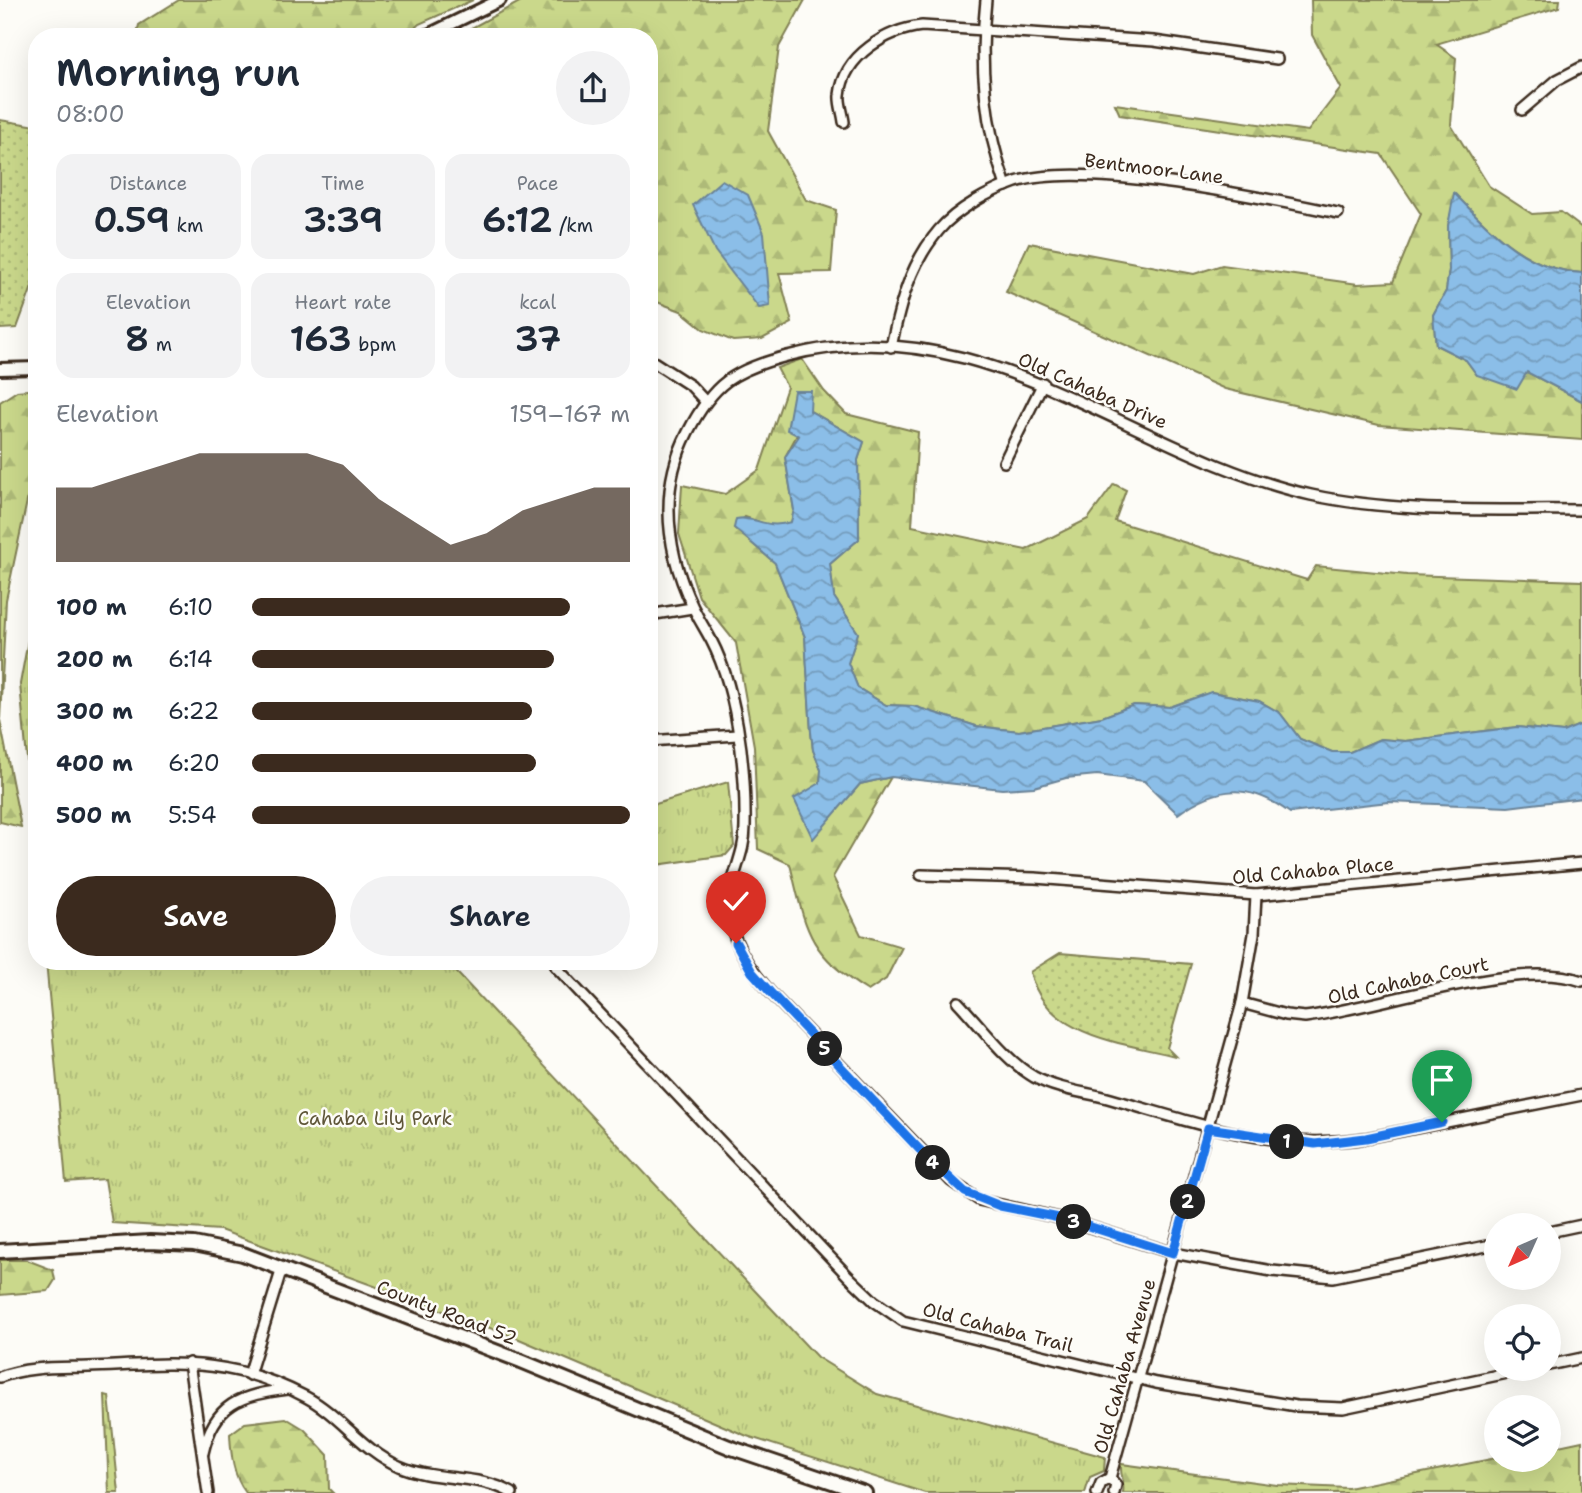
<!DOCTYPE html>
<html lang="en">
<head>
<meta charset="utf-8">
<style>
	:root { --surface:#fff; --page:#f2f2f3; --text:#1f2937; --muted:#747a83; --accent:#3b2a1e }
	body { margin:0; font-family:"Shantell Sans",sans-serif; background:var(--page); color:var(--text); height:100vh; display:flex; flex-direction:column; font-size:26px; white-space:nowrap }
	* { box-sizing:border-box; margin:0 }
	p { font-size:23px; color:var(--muted) }
	.icon { flex:none; width:38px; height:38px; fill:none; stroke:currentColor; stroke-width:2; stroke-linecap:round; stroke-linejoin:round }
	.map { position:relative; flex:1; overflow:hidden }
	.panel { position:absolute; left:28px; top:28px; width:630px; height:942px; display:flex; flex-direction:column; background:var(--surface); border-radius:28px; box-shadow:0 7px 28px #0002 }
	.panel>* { flex:none }
	.needle { width:46px; rotate:225deg }
	.fabs { position:absolute; left:1484px; top:1213px; display:grid; gap:14px }
	.fabs a { display:grid; place-items:center; width:77px; height:77px; border-radius:50%; background:var(--surface); box-shadow:0 7px 28px #0002; font-size:35px }
	.pin { position:absolute; display:grid; place-items:center; width:60px; height:60px; color:#fff; margin:-72px -30px; border-radius:50% 50% 50% 0; rotate:-45deg; box-shadow:0 0 7px #0007 }
	.pin .icon { rotate:45deg }
	.km { position:absolute; width:35px; height:35px; margin:-18px; border-radius:50%; background:#222; color:#fff; font-size:19px; line-height:35px; text-align:center }
	.round { display:grid; place-items:center; flex:none; width:74px; height:74px; border-radius:37px; background:var(--page) }
	.headline { display:flex; align-items:center; justify-content:space-between; height:119px; padding:0 28px }
	h1 { font-size:38px; font-weight:600; line-height:52px }
	.stats { display:grid; grid-template-columns:repeat(3,1fr); gap:10px; height:119px; padding:7px 28px }
	.stats div { display:grid; align-content:center; border-radius:18px; background:var(--page); text-align:center }
	.stats b { font-size:35px; font-weight:600 }
	.stats small { font-size:19px; font-weight:400 }
	.stats p { font-size:19px }
	.chart { height:196px; padding:14px 28px }
	.chart p { display:flex; justify-content:space-between }
	.chart svg { width:100%; height:126px; margin-top:7px; fill:var(--accent); opacity:.7 }
	.button { display:flex; gap:14px; margin-top:auto; padding:14px 28px }
	.button a { flex:1; height:80px; border-radius:42px; background:var(--accent); color:#fff; font-size:28px; font-weight:600; line-height:80px; text-align:center }
	.button a+a { background:var(--page); color:var(--text) }
	ul { padding:0 28px; list-style:none; font-size:23px }
	li { display:grid; grid-template-columns:112px 84px 1fr; align-items:center; height:52px }
	li i { height:18px; border-radius:9px; background:var(--accent) }
	.map>svg:first-child { display:block }
	.grass { fill:url(#grass-dots); stroke:#828154; stroke-width:2 }
	.forest { fill:url(#forest-firs); stroke:#828154; stroke-width:2 }
	.park { fill:url(#park-tufts); stroke:#828154; stroke-width:2 }
	.water { fill:url(#water-waves); stroke:#6b8397; stroke-width:2 }
	.lines { fill:none; stroke-linecap:round; stroke-linejoin:round }
	.minor-casing { stroke:#3b2a1e; stroke-width:14 }
	.tertiary-casing { stroke:#3b2a1e; stroke-width:16 }
	.secondary-casing { stroke:#3b2a1e; stroke-width:18 }
	.minor { stroke:#fdfcf7; stroke-width:9 }
	.tertiary { stroke:#fdfcf7; stroke-width:10 }
	.secondary { stroke:#fdfcf7; stroke-width:12 }
	.route-casing { stroke:#fff; stroke-width:14 }
	.route { stroke:#1a73e8; stroke-width:9 }
	.labels { text-anchor:middle; stroke-width:5; stroke-linejoin:round; paint-order:stroke }
	.street-label { font-size:19px; fill:#3b2a1e; stroke:#fdfcf7 }
	.park-label { font-size:19px; fill:#5f5639; stroke:#fdfcf7 }
</style>
</head>
<body>
<div class="map">
<svg width="1582" height="1493" viewBox="0 0 1582 1493">
	<defs>
		<pattern id="grass-dots" width="8" height="8" patternUnits="userSpaceOnUse" patternTransform="scale(1.75)"><rect width="8" height="8" fill="#cad88b"/><path d="M2 2h.1M6 6h.1" fill="none" stroke="#aeba78" stroke-width="1.8" stroke-linecap="round"/></pattern>
		<pattern id="forest-firs" width="22" height="20" patternUnits="userSpaceOnUse" patternTransform="scale(1.75)"><rect width="22" height="20" fill="#cad88b"/><path d="M5 1l3.5 6h-7zM16 11l3.5 6h-7z" fill="#aeba78"/></pattern>
		<pattern id="park-tufts" width="24" height="20" patternUnits="userSpaceOnUse" patternTransform="scale(1.75)"><rect width="24" height="20" fill="#cad88b"/><path d="M3 7l-1-3M5 7V3M7 7l1-3M15 17l-1-3M17 17v-4M19 17l1-3" fill="none" stroke="#aeba78"/></pattern>
		<pattern id="water-waves" width="16" height="10" patternUnits="userSpaceOnUse" patternTransform="scale(1.75)"><rect width="16" height="10" fill="#8bbee8"/><path d="M0 5q4-4 8 0t8 0" fill="none" stroke="#739bbb"/></pattern>
	</defs>
	<rect width="100%" height="100%" fill="#fdfcf7"/>
	<filter id="ink" filterUnits="userSpaceOnUse"><feTurbulence type="fractalNoise" baseFrequency=".0143" numOctaves="2"/><feDisplacementMap in="SourceGraphic" scale="14" xChannelSelector="R" yChannelSelector="G"/><feConvolveMatrix kernelMatrix="1 2 1 2 8 2 1 2 1" color-interpolation-filters="sRGB"/></filter>
	<g filter="url(#ink)">
		<!-- grass -->
		<g class="grass">
			<polygon points="0,120 37,126 37,273 17,328 0,329"/>
			<path d="M1060,953L1191,964L1167,1048L1175,1056C1119,1042 1046,1037 1030,972Z"/>
		</g>
		<!-- forest -->
		<g class="forest">
			<polygon points="179,0 473,0 419,24 405,37 136,37 139,25"/>
			<polygon points="523,0 805,0 779,47 768,131 806,200 836,210 831,272 779,273 792,323 762,339 733,341 703,329 681,311 649,299 649,37 455,37"/>
			<path d="M1311,0H1560L1559,7L1436,44L1456,58L1451,125L1489,186L1532,214L1561,212L1582,228V273C1526,269 1492,232 1455,194L1448,226L1449,270L1446,291L1433,315L1436,345L1466,360L1477,375L1527,372L1582,401V440L1379,425L1225,389L1006,292L1029,243L1194,274L1222,265L1358,284L1393,282L1421,214L1381,154L1120,115L1115,104L1308,131L1341,88L1312,35Z"/>
			<path d="M802,359L824,391L846,414L918,432L912,526L1026,550L1088,519L1114,484L1126,490L1115,521L1307,580L1316,566L1407,575L1582,581V724L1563,732L1517,727L1405,741L1380,739L1350,752H1332L1300,739L1280,713L1259,701L1212,692L1170,707L1134,705L1102,717L1019,731L976,726L913,706L886,705L858,688L848,663L858,633L834,597L830,564L859,539L858,460L864,442L810,411L785,457L794,510L791,523L774,527L745,517L734,528L775,563L805,637L811,732L813,750L821,770L820,784L795,799L813,838L860,784L891,777L833,877L861,935L902,947L886,979L868,991C807,953 806,930 790,864L758,849L754,746L736,643L699,597L679,534L682,485L725,494L759,470L787,387L777,368Z"/>
			<polygon points="37,389 37,454 6,600 0,719 0,402 17,391"/>
			<polygon points="0,720 21,827 0,822"/>
			<polygon points="0,1260 27,1260 53,1270 55,1280 48,1291 0,1295"/>
			<polygon points="105,1395 109,1396 119,1493 109,1493"/>
			<path d="M286,1418L304,1429L328,1455L329,1489L333,1493H246C233,1476 231,1455 230,1434L245,1423Z"/>
			<path d="M1582,1441V1493H1123C1125,1483 1120,1475 1121,1464L1277,1485L1348,1488L1496,1458L1549,1460V1448Z"/>
		</g>
		<!-- park -->
		<g class="park">
			<polygon points="37,591 37,867 20,684"/>
			<polygon points="728,782 734,846 726,855 649,866 649,806"/>
			<polygon points="46,961 446,961 817,1357 877,1394 1105,1457 1104,1471 1090,1477 1085,1493 925,1493 747,1436 512,1336 220,1230 112,1223 105,1179 66,1182"/>
		</g>
		<!-- water -->
		<g class="water">
			<polygon points="722,180 748,195 764,233 770,306 759,308 715,251 693,205"/>
			<path d="M1454,193C1492,232 1525,269 1582,273V401L1527,372L1517,389L1477,375L1466,360L1436,345L1433,315L1446,291L1449,270L1448,226Z"/>
			<path d="M794,391H811L810,411L864,442L858,460L859,539L830,564L834,597L858,633L848,663L858,688L886,705L913,706L976,726L1019,731L1102,717L1134,705L1170,707L1211,692L1259,701L1280,713L1300,739L1332,752H1350L1380,739L1405,741L1517,727L1563,732L1582,724V798L1508,807L1389,802L1290,813C1250,783 1218,785 1178,814L1144,781L1097,775L1066,778L1034,787L1002,789L891,777L860,784L813,839L794,799L820,783L821,770L813,750L811,732L805,637L775,563L734,528L736,519C755,515 764,530 791,522L794,510L785,457L799,436L787,430Z"/>
		</g>
		<g class="lines">
			<!-- minor casing -->
			<g class="minor-casing">
				<g id="minor">
					<path d="M986,0C979,63 985,127 1006,186"/>
					<polyline points="1522,110 1557,80 1582,67"/>
					<path d="M844,122C843,113 839,103 840,95C844,55 887,30 922,26L1154,41L1277,59"/>
					<path d="M891,347C900,304 910,264 939,230C957,209 990,191 1016,182C1085,160 1263,198 1338,213"/>
					<polyline points="649,359 691,386 704,400"/>
					<polyline points="1004,462 1043,383"/>
					<polyline points="649,615 692,608"/>
					<polyline points="649,741 737,735"/>
					<polyline points="921,875 1035,878 1256,895 1582,863"/>
					<polyline points="556,967 848,1276 874,1301 903,1321 1156,1383 1296,1406 1343,1408 1531,1368"/>
					<path d="M958,1002C982,1027 1005,1060 1034,1077C1058,1090 1085,1092 1111,1099C1200,1124 1273,1152 1366,1138L1582,1095"/>
					<path d="M1242,1003L1286,1015L1305,1017C1376,1008 1518,958 1582,981"/>
					<polyline points="1549,1232 1582,1225"/>
					<path d="M1496,1244L1333,1277L1272,1271L1173,1253L1068,1220L979,1200L951,1181L770,992C742,960 720,924 733,880C738,862 745,846 745,827C746,767 737,682 706,631C669,570 654,497 688,432C713,383 734,370 787,356C983,303 1133,456 1311,495C1399,514 1492,509 1582,510"/>
					<polyline points="189,1363 208,1493"/>
					<polyline points="1549,1365 1582,1358"/>
					<polyline points="249,1375 282,1268"/>
					<path d="M0,1377C28,1366 59,1368 89,1367C174,1364 226,1355 306,1397C340,1415 363,1451 399,1466C435,1482 477,1473 512,1493"/>
					<path d="M203,1453C214,1403 241,1395 288,1389"/>
					<polyline points="1110,1478 1116,1485 1114,1493"/>
					<polyline points="1097,1493 1101,1483 1110,1478 1242,1003 1254,934 1256,895"/>
				</g>
			</g>
			<!-- tertiary casing -->
			<g class="tertiary-casing">
				<g id="tertiary">
					<polyline points="424,37 500,0"/>
					<polyline points="0,369 37,368"/>
				</g>
			</g>
			<!-- secondary casing -->
			<g class="secondary-casing">
				<polyline id="secondary" points="0,1251 150,1242 194,1244 243,1254 521,1361 729,1447 865,1493"/>
			</g>
			<!-- minor -->
			<use href="#minor" class="minor"/>
			<!-- tertiary -->
			<use href="#tertiary" class="tertiary"/>
			<!-- secondary -->
			<use href="#secondary" class="secondary"/>
		</g>
	</g>
	<g class="lines" filter="url(#ink)">
		<!-- route casing -->
		<g class="route-casing">
			<polyline id="route" points="736,943 752,972 770,992 919,1149 965,1192 1000,1206 1069,1220 1173,1253 1208,1128 1315,1144 1366,1138 1442,1122"/>
		</g>
		<!-- route -->
		<use href="#route" class="route"/>
	</g>
	<g class="labels">
		<!-- street labels -->
		<g class="street-label">
			<text transform="translate(1154 168) rotate(7)" y="7">Bentmoor Lane</text>
			<text transform="translate(1093 390) rotate(24)" y="7">Old Cahaba Drive</text>
			<text transform="translate(1313 870) rotate(-5)" y="7">Old Cahaba Place</text>
			<text transform="translate(1408 980) rotate(-12)" y="7">Old Cahaba Court</text>
			<text transform="translate(447 1312) rotate(21)" y="7">County Road 52</text>
			<text transform="translate(998 1327) rotate(14)" y="7">Old Cahaba Trail</text>
			<text transform="translate(1124 1366) rotate(-74)" y="7">Old Cahaba Avenue</text>
		</g>
		<!-- park labels -->
		<g class="park-label">
			<text x="375" y="1125">Cahaba Lily Park</text>
		</g>
	</g>
</svg>
<div class="fabs">
<a><svg class="needle" viewBox="-14 -14 28 28"><path d="M0-13l5 13h-10z" fill="#e53935"/><path d="M0 13l5-13h-10z" fill="#747a83"/></svg></a>
<a><svg class="icon" aria-label="locate" viewBox="0 0 24 24"><circle cx="12" cy="12" r="6"/><path d="M12 2v4M12 18v4M2 12h4M18 12h4"/></svg></a>
<a><svg class="icon" aria-label="layers" viewBox="0 0 24 24"><path d="M12 4l9 5-9 5-9-5zM3 14l9 5 9-5"/></svg></a>
</div>
<div class="pin" style="left:1442px;top:1122px;background:#1e9e55"><svg class="icon" aria-label="arrive" viewBox="0 0 24 24"><path d="M6 21V4h12l-3 4 3 4H6"/></svg></div>
<div class="pin" style="left:736px;top:943px;background:#d93025"><svg class="icon" aria-label="check" viewBox="0 0 24 24"><path d="M5 12l5 5 9-10"/></svg></div>
<b class="km" style="left:1287px;top:1142px">1</b>
<b class="km" style="left:1188px;top:1202px">2</b>
<b class="km" style="left:1074px;top:1222px">3</b>
<b class="km" style="left:933px;top:1163px">4</b>
<b class="km" style="left:825px;top:1049px">5</b>
<section class="panel">
<div class="headline"><div><h1>Morning run</h1><p>08:00</p></div><a class="round"><svg class="icon" aria-label="share" viewBox="0 0 24 24"><path d="M12 15V3M7 8l5-5 5 5M5 13v7h14v-7"/></svg></a></div>
<div class="stats">
<div><p>Distance</p><b>0.59<small> km</small></b></div>
<div><p>Time</p><b>3:39</b></div>
<div><p>Pace</p><b>6:12<small> /km</small></b></div>
</div>
<div class="stats">
<div><p>Elevation</p><b>8<small> m</small></b></div>
<div><p>Heart rate</p><b>163<small> bpm</small></b></div>
<div><p>kcal</p><b>37</b></div>
</div>
<div class="chart"><p><span>Elevation</span>159–167 m</p>
<svg viewBox="0 0 160 44" preserveAspectRatio="none"><path d="M0 44V18L10 18L20 14L30 10L40 6L50 6L60 6L70 6L80 10L90 22L100 30L110 38L120 34L130 26L140 22L150 18L160 18V44z"/></svg>
</div>
<ul>
<li><b>100 m</b>6:10<i style="width:84%"></i></li>
<li><b>200 m</b>6:14<i style="width:80%"></i></li>
<li><b>300 m</b>6:22<i style="width:74%"></i></li>
<li><b>400 m</b>6:20<i style="width:75%"></i></li>
<li><b>500 m</b>5:54<i style="width:100%"></i></li>
</ul>
<div class="button"><a>Save</a><a>Share</a></div>
</section>
</div>
</body>
</html>
